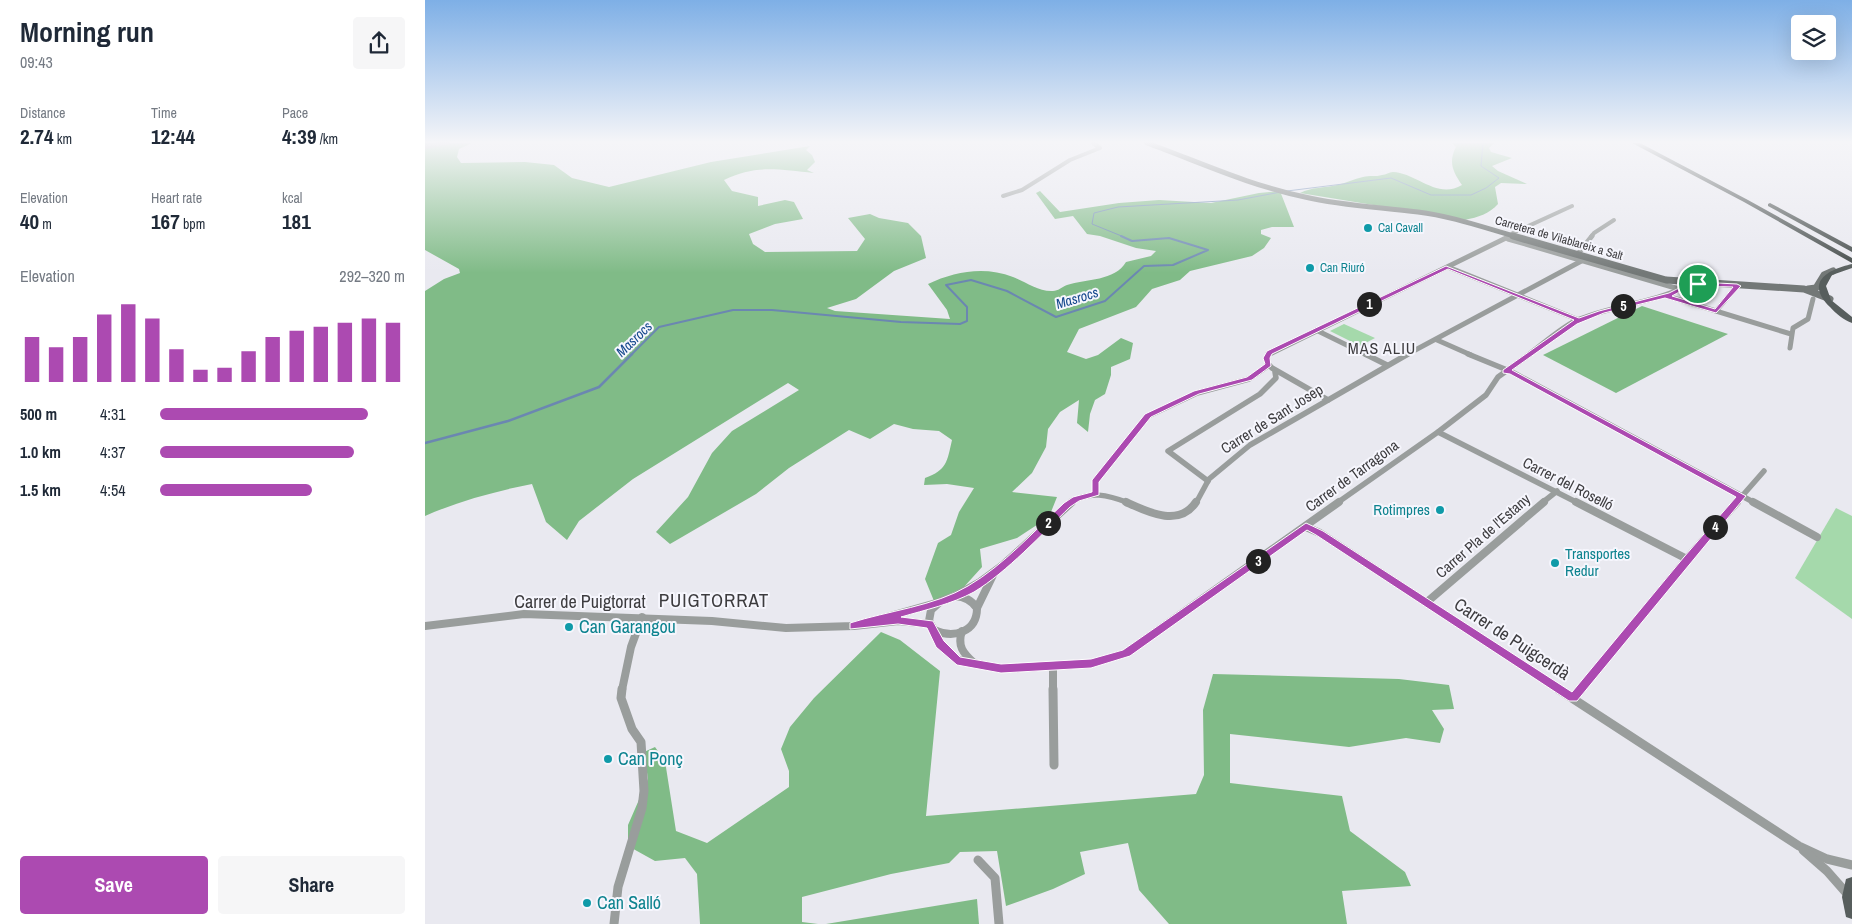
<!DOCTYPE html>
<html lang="en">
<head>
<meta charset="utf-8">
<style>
	:root { --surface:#fff; --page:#f6f6f7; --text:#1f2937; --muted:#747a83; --accent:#ac4ab1 }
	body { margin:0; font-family:"Archivo Narrow",sans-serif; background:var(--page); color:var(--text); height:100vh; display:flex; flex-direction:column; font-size:19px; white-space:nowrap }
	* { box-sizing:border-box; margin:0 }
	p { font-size:16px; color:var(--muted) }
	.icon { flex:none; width:28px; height:28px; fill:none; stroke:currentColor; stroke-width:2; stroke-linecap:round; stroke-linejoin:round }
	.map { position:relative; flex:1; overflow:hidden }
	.panel { display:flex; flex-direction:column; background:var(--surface); width:425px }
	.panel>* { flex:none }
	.buttons { position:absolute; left:1366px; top:15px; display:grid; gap:10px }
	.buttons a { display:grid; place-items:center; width:45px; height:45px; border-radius:5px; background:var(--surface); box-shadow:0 5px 20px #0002; font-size:25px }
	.pin { position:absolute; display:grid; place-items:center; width:42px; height:42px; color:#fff; margin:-21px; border:2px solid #fff; border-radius:50%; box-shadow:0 1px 5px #0007 }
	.km { position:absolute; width:25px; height:25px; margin:-12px; border-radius:50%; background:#222; color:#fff; font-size:14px; line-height:25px; text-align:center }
	.round { display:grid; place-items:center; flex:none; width:52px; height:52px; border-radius:5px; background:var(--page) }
	.head { display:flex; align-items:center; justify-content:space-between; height:85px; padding:0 20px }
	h1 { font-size:28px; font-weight:700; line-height:38px }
	.metrics { display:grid; grid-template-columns:repeat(3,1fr); gap:8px; height:85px; padding:5px 20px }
	.metrics div { display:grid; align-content:center }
	.metrics b { font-size:21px; font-weight:700 }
	.metrics small { font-size:14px; font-weight:400 }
	.metrics p { font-size:14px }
	.chart { height:140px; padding:10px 20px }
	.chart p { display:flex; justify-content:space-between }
	.chart svg { width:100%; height:90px; margin-top:5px; stroke:var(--accent); stroke-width:6 }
	.action { display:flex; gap:10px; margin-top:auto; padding:10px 20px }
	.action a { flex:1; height:58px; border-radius:5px; background:var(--accent); color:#fff; font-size:20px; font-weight:700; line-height:58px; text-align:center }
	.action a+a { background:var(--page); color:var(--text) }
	ul { padding:0 20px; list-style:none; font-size:16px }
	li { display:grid; grid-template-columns:80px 60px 1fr; align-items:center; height:38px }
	li i { height:12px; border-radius:6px; background:var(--accent) }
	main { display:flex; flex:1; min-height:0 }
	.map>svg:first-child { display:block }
	.green { fill:#a5d9ab }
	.forest { fill:#80bb87 }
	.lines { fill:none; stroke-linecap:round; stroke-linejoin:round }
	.stream-far2 { stroke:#6b87b1; stroke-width:1 }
	.stream-far1 { stroke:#6b87b1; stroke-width:2 }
	.stream { stroke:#6b87b1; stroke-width:2.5 }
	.street-far4 { stroke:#999d9c; stroke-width:4 }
	.street-far3 { stroke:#999d9c; stroke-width:5 }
	.street-far2 { stroke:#999d9c; stroke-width:5.5 }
	.street-far1 { stroke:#999d9c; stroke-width:8 }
	.street { stroke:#999d9c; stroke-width:9 }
	.secondary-far1 { stroke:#737877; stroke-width:5 }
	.secondary { stroke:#737877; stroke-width:7 }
	.primary { fill:#575e5d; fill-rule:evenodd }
	.highway { fill:#414847; fill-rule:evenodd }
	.route { fill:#ac4ab1; stroke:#fff; fill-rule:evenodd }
	.culture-dot { fill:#0f9aa8; stroke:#f6f6fd; stroke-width:2 }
	.labels { text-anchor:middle; stroke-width:4; stroke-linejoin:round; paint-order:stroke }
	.far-culture-label { font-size:12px; fill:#0d838f; stroke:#f6f6fd; text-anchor:start }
	.far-street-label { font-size:12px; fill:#3d3c3f; stroke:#f6f6fd }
	.far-water-label { font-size:14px; font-style:italic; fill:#15488d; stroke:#f6f6fd }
	.street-label { font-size:15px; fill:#3d3c3f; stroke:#f6f6fd }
	.culture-label { font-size:15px; fill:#0d838f; stroke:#f6f6fd; text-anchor:end }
	.neighbourhood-label { font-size:16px; letter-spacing:1px; fill:#3d3c3f; stroke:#f6f6fd }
	.near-street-label { font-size:18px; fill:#3d3c3f; stroke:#f6f6fd }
	.near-culture-label { font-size:18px; fill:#0d838f; stroke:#f6f6fd; text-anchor:start }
	.near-neighbourhood-label { font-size:19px; letter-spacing:1px; fill:#3d3c3f; stroke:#f6f6fd }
</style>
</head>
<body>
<main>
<section class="panel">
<div class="head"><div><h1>Morning run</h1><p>09:43</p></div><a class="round"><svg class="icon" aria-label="share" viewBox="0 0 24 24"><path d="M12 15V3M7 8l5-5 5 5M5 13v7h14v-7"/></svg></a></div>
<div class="metrics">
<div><p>Distance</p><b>2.74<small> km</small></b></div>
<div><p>Time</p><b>12:44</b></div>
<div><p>Pace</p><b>4:39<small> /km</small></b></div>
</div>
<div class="metrics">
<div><p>Elevation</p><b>40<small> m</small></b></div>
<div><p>Heart rate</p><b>167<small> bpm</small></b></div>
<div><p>kcal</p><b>181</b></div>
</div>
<div class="chart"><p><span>Elevation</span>292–320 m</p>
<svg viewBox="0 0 160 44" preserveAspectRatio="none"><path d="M5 44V22M15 44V27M25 44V22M35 44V11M45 44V6M55 44V13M65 44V28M75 44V38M85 44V37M95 44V29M105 44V22M115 44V19M125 44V17M135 44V15M145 44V13M155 44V15"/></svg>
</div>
<ul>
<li><b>500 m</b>4:31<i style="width:85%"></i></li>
<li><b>1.0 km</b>4:37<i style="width:79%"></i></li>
<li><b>1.5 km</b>4:54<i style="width:62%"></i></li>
</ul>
<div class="action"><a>Save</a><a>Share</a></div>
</section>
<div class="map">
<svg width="1427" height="924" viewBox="0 0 1427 924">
	<rect width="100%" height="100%" fill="#e9e9f0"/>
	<!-- green -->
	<g class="green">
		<polygon points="919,324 950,338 935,346 905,331"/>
		<polygon points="1411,508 1427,516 1427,619 1370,578"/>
	</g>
	<!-- forest -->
	<g class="forest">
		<path d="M0,143H47L34,149L32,157L36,163L100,162L129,165L147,178L184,187L286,162L385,146L381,150L387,155L390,162L382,170L389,173C354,170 331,164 299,180L307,191L333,197V206L360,200L369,202L378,219L350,224L324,234L328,244L340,252L432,251L440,239L423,218L445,214L454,218L483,223L496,236L501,258L469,271L431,299L402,308L410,311L525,319L522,310L503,284C530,271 560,266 588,277C601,282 614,292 628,291C633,291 637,287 642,285C661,279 690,281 701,262L726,256L731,251L711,248L675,236L662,234L648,216L630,219L611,193L615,191L635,212L694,203L734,200L786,203L834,193L855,191L869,227H847L836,230V234L846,238L839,248L827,256L765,271L755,280L727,289L711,307L654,329L642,352L661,359L673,355L696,338L708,343L705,359L686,367V375L680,394L670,400L665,414L663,432L652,423L654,400L635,412L623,429L621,447L607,473L587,492L632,497L624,517L592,538L555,549L557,567L538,588L509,601L500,579L513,543L526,535L534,512L549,488L522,484L499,485L500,478C522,470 522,462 527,440L514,431L488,429L469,424L445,439L424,430L364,468L331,494L245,544L231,532L263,497L287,453L307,431L374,390L363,383L208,479L154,521L142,540L121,522L107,484C71,491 34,501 0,516V291L19,279L35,273L34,269L0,250Z"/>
		<path d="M1027,143H1069L1064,148L1066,152L1087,158L1067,166L1073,171L1102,184L1076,183L1070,187L1073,204C1064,214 1053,217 1040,220L875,193C887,187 899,188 912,185C921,183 929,179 938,177C944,175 951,177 957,175C961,175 964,172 968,172C992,173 1012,200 1037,185C1028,172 1023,162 1031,147Z"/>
		<polygon points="1217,306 1303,334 1191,393 1118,355"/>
		<polygon points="456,632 475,640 515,671 501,816 771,794 779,775 778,710 788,674 974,679 1024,685 1029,709 1007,710 1019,729 1015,743 981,738 924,747 805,734 805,783 917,796 925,831 980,872 986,886 917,891 922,924 744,924 714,890 703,843 655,852 660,874 628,889 581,906 572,851 535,852 524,863 466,874 377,897 377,922 393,924 275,924 272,874 260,858 230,861 203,846 203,825 223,779 219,752 230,747 240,761 251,831 282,843 364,787 364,771 356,749 365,727 389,698"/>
		<polygon points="552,899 554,924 401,924"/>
	</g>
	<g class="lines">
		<!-- stream-far2 -->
		<g class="stream-far2">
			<polyline points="862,191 966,178 1006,195 1046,195 1061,188 1074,178 1056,166 1058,143"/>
			<polyline points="699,237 667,224 669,213 693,207 813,200 856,192"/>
		</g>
		<!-- stream-far1 -->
		<polyline class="stream-far1" points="206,355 234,327 308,310 347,310 476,322 535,324 542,321 542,307 521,285 546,280 582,291 631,317 680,301 719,266 748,265 783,250 744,238 707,241 696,236"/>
		<!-- stream -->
		<polyline class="stream" points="0,443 83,421 174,387 207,354"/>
		<!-- street-far4 -->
		<g class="street-far4">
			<polyline points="0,147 22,143"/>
			<polyline points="578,196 597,190 645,160 675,148 668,143"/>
			<polyline points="1084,237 1088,233 1147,206"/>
			<polyline points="1166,237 1169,233 1189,220"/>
		</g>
		<!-- street-far3 -->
		<g class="street-far3">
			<polyline points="1083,239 1254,289"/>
			<polyline points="1152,255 1167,236"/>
			<polyline points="1023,267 1154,320"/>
			<polyline points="1242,296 1366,334"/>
			<polyline points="1291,311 1313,285"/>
			<polyline points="891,330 942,355"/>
			<polyline points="1012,340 1046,355"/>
			<polyline points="1365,348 1368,328 1383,319 1388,299"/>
			<polyline points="843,355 1085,236"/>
			<polyline points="981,355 1162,258"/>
			<path d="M1103,355C1118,344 1134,329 1150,321C1186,305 1227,304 1261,286L1257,279"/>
		</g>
		<!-- street-far2 -->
		<g class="street-far2">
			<polyline points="843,354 842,363 847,368 903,400"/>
			<polyline points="940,354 962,365"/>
			<polyline points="1043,354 1087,372 1330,503"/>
			<polyline points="1013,432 1153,503"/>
			<polyline points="783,481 743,451 835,394 851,378 850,372"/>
			<polyline points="671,493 670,482 723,416 772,393 824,379 844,365"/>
			<path d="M645,503C665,490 683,495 704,503"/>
			<polyline points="771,503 784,479 825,445 983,354"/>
			<polyline points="912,503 1013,432 1061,395 1073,377 1105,354"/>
			<polyline points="1117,503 1132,491"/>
			<polyline points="1311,503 1339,471"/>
		</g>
		<!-- street-far1 -->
		<g class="street-far1">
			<path d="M701,502C723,512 754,528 771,502"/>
			<polyline points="1151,502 1262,559"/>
			<polyline points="1328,502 1392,537"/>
			<polyline points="881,527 895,533 1135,690"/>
			<polyline points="530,596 555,582 578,565 647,502"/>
			<path d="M530,596C540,597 546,600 552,608C552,632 529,639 509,630L504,621L506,610L516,601Z"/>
			<polyline points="1002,602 1119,502"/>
			<polyline points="552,608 569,573"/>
			<polyline points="451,620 511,603"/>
			<polyline points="0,626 99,614 287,621 361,628 429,626 473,621 504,624"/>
			<polyline points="509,630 515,644 533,660 577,669 665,664 701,653 914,502"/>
			<path d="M537,631C532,646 538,653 549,663"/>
			<polyline points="628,667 628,690"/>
			<polyline points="197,690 206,647 217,617"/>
			<polyline points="1155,690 1262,559 1312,502"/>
		</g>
		<!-- street -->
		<g class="street">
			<polyline points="628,689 629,765"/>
			<polyline points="1133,689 1374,846 1402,859 1427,865"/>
			<polyline points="1148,698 1156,689"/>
			<polyline points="1378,850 1402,871 1424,896"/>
			<polyline points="553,860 570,878 574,924"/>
			<polyline points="189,924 193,887 217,808 219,791 216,742 207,729 196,698 197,689"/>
		</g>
		<!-- secondary-far1 -->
		<path class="secondary-far1" d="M722,143C774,162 826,186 880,197C918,206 954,207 993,212C1026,216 1060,228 1092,237"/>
		<!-- secondary -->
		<g class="secondary">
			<polyline points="1088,236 1241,280 1379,289 1405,299"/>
			<polyline points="1383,289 1391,288 1399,275 1408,271"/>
		</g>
		<!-- primary -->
		<g class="primary">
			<path d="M1427,264V268L1407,275L1401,286L1406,300L1427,317V323C1419,320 1411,314 1405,307C1380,282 1402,270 1427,264Z"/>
			<polygon points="1427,877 1427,919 1421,917 1417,897 1421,879"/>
		</g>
		<!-- highway -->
		<g class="highway">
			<polygon points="1207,143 1215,143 1323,200 1427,258 1427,263 1319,202"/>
			<polygon points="1345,203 1427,247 1427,252 1343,206 1343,204"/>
		</g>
	</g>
	<!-- sky -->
	<linearGradient id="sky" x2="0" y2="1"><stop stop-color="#7eafe6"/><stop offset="0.52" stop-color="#f5f5f8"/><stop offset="1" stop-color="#f5f5f8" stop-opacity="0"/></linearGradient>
	<rect width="1427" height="273" fill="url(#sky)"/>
	<!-- route -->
	<path class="route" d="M1021,266L1154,318L1174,311L1244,293L1262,284L1273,282L1312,284L1316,286L1291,313L1240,298L1179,313L1152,324L1087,370L1321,496L1152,701H1144L891,535L882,530L705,656L666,668L576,673L532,665L511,647L502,628L473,624L425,629V623C462,611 510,606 543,586C579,565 609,531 639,503L648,497L667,492V480L720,414L769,391L822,377L840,364L838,358L842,351ZM1023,269L1149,320L1078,370V373L1085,374L1311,497L1259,557L1147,692L898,531L881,523L698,650L666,659L576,664L535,657L519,641L508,621L476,617C500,610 527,604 549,592C582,572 617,534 645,507L654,501L674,495V482L726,417L774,394L827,380L846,366L845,358L847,354ZM1273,286L1308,287L1290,309L1247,296L1263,287Z"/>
	<!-- markers -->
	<g class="culture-dot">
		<circle cx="943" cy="228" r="5"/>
		<circle cx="885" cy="268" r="5"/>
		<circle cx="1015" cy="510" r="5"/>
		<circle cx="1130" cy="563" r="5"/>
		<circle cx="144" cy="627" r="5"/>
		<circle cx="183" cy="759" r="5"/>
		<circle cx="162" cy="903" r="5"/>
	</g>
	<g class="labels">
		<!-- far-culture labels -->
		<g class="far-culture-label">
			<text x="953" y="232">Cal Cavall</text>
			<text x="895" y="272">Can Riuró</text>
		</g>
		<!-- far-street labels -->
		<g class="far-street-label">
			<text transform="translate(1134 238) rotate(16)" y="4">Carretera de Vilablareix a Salt</text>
		</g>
		<!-- far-water labels -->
		<g class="far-water-label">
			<text transform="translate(652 298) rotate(-17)" y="5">Masrocs</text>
			<text transform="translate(209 339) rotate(-44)" y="5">Masrocs</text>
		</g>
		<!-- street labels -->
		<g class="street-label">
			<text transform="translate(847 419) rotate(-32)" y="5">Carrer de Sant Josep</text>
			<text transform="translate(927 476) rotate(-36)" y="5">Carrer de Tarragona</text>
			<text transform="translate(1143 484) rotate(27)" y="5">Carrer del Roselló</text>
			<text transform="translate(1058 536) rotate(-41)" y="5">Carrer Pla de l'Estany</text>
		</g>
		<!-- culture labels -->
		<g class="culture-label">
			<text x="1005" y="515">Rotimpres</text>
			<text x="1140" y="559" text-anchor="start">Transportes<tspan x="1140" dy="17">Redur</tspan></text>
		</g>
		<!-- neighbourhood labels -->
		<g class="neighbourhood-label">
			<text x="957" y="354">MAS ALIU</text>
		</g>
		<!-- near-street labels -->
		<g class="near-street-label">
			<text x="155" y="608">Carrer de Puigtorrat</text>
			<text transform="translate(1087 639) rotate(33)" y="6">Carrer de Puigcerdà</text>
		</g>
		<!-- near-culture labels -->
		<g class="near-culture-label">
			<text x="154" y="633">Can Garangou</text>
			<text x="193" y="765">Can Ponç</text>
			<text x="172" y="909">Can Salló</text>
		</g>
		<!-- near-neighbourhood labels -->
		<g class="near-neighbourhood-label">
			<text x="289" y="607">PUIGTORRAT</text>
		</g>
	</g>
</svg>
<div class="buttons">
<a><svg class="icon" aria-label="layers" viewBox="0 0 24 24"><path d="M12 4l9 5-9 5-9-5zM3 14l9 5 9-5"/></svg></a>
</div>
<div class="pin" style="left:1273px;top:284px;background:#1e9e55"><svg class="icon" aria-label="arrive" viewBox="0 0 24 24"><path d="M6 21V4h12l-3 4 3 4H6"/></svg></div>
<b class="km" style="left:944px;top:304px">1</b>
<b class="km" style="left:623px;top:523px">2</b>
<b class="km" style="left:833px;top:561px">3</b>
<b class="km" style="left:1290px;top:527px">4</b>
<b class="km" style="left:1198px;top:306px">5</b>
</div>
</main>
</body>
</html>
